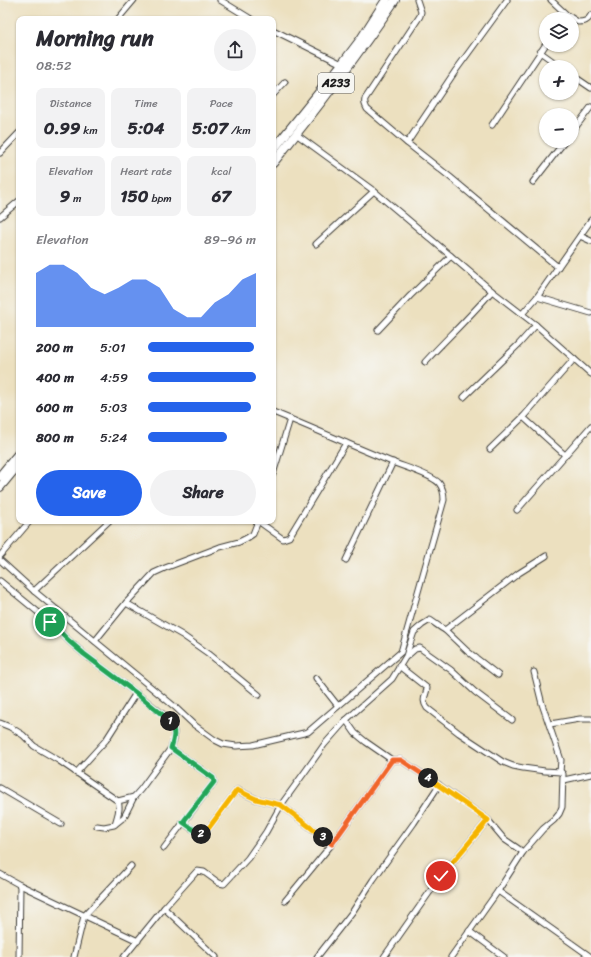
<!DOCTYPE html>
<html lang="en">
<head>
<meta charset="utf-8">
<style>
	:root { --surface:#fff; --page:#f2f2f3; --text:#2b2b33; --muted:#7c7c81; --accent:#2563eb }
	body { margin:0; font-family:Sriracha,sans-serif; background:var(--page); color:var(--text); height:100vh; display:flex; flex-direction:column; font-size:15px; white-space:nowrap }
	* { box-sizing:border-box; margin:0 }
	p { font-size:13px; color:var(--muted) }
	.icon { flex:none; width:22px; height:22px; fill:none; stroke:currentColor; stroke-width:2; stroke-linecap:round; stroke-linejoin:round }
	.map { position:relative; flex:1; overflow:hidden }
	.sheet { position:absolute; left:16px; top:16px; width:260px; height:508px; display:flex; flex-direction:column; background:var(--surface); border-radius:8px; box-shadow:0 1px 3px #0004 }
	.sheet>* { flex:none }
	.tools { position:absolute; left:539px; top:12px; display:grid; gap:8px }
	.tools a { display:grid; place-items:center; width:40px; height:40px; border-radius:50%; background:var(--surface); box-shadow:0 1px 3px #0004; font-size:20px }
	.pin { position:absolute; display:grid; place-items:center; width:34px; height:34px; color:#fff; margin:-17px; border:2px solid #fff; border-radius:50%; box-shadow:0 1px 4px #0007 }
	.km { position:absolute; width:20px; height:20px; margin:-10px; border-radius:50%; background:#222; color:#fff; font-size:11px; line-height:20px; text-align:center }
	.round { display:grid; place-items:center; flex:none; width:42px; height:42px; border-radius:21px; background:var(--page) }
	.headline { display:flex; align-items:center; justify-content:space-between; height:68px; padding:0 20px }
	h1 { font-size:22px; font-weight:700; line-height:30px }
	.metrics { display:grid; grid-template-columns:repeat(3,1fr); gap:6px; height:68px; padding:4px 20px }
	.metrics div { display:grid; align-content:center; border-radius:8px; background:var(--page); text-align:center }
	.metrics b { font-size:17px; font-weight:700 }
	.metrics small { font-size:11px; font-weight:400 }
	.metrics p { font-size:11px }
	.chart { height:112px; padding:8px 20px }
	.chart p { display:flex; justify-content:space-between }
	.chart svg { width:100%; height:72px; margin-top:4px; fill:var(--accent); opacity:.7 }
	.primary-button { display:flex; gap:8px; margin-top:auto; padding:8px 20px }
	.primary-button a { flex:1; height:46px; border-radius:24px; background:var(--accent); color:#fff; font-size:16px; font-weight:700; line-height:46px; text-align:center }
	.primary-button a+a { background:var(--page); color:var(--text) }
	ul { padding:0 20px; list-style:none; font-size:13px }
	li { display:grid; grid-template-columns:64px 48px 1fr; align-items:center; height:30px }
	li i { height:10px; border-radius:5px; background:var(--accent) }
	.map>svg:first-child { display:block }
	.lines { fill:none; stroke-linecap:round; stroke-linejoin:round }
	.minor-casing { stroke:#3b3934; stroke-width:7 }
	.trunk-casing { stroke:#3b3934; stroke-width:10 }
	.minor { stroke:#fff; stroke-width:5 }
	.trunk { stroke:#fff; stroke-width:8 }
	.split-1-casing { stroke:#fff; stroke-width:8 }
	.split-2-casing { stroke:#fff; stroke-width:8 }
	.split-3-casing { stroke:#fff; stroke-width:8 }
	.split-4-casing { stroke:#fff; stroke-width:8 }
	.split-5-casing { stroke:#fff; stroke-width:8 }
	.split-1 { stroke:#22a559; stroke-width:5 }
	.split-2 { stroke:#22a559; stroke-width:5 }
	.split-3 { stroke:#f5b400; stroke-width:5 }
	.split-4 { stroke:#f0652b; stroke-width:5 }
	.split-5 { stroke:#f5b400; stroke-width:5 }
	.labels { text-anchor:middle; stroke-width:3.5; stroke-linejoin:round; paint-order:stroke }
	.shield { fill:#f6f6f2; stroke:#5d5d5c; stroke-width:1 }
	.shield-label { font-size:12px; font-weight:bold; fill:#1c1c1c }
</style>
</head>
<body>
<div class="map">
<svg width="591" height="957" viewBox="0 0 591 957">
	<rect width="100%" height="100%" fill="#f6f6f2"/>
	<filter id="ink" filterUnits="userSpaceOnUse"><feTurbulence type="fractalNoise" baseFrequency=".025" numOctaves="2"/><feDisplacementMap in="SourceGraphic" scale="8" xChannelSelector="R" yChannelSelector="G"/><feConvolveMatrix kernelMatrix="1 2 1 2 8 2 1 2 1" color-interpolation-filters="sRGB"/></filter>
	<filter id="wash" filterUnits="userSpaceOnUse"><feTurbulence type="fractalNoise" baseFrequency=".012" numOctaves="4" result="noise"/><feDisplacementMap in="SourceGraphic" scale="16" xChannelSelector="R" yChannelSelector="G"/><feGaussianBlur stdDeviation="0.9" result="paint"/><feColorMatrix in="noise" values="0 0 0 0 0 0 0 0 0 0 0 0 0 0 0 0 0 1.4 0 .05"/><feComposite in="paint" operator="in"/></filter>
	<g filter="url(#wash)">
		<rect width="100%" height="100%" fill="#ece0bf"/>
	</g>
	<g filter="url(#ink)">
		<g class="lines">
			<!-- minor casing -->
			<g class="minor-casing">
				<g id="minor">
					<polyline points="220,0 251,19"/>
					<path d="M417,0L421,12L420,16L365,99C364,103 365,105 367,109L407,143L450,177L558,267"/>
					<path d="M551,0L567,15L578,22C584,22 588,21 591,15"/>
					<polyline points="118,19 134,0"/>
					<polyline points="273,30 342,64"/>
					<polyline points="540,52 561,67"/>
					<polyline points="572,75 591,88"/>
					<polyline points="273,95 285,82"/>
					<polyline points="492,125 546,44"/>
					<polyline points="572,132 591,107"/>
					<polyline points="296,134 374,191 451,256 492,291 536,325 591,374"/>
					<polyline points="407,143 456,70 507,0"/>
					<polyline points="0,153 19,133"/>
					<polyline points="533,182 565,141"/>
					<polyline points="0,217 19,201"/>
					<polyline points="580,236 591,241"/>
					<polyline points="316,244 374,191"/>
					<polyline points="537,297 591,313"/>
					<polyline points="522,314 537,297 591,220"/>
					<polyline points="378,330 410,296 451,256"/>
					<path d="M425,362C447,338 471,316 492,291"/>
					<polyline points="464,397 519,344 536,325"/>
					<polyline points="490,449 523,417"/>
					<polyline points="565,455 523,417 574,359"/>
					<polyline points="273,474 290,419"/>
					<polyline points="517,510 591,426"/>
					<polyline points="258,521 283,539 289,537 346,443"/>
					<polyline points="0,556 30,521"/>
					<path d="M0,560L34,591L175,707L193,724L215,740L223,744L236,746L253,745L308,732L401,652L444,500C444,494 443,488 439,483C430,474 404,467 392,462C352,446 313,428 273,412"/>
					<polyline points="346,560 393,462"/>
					<polyline points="0,581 50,622 69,641 84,654 136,693 169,719 172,723 174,731 174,739 171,748 141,789 134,797 124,817 114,825 104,827 97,826"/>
					<polyline points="34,591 109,521"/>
					<polyline points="126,603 182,635 209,654 259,695"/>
					<polyline points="445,630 467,651 498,675"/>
					<polyline points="95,641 126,603 154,573 165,568 220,547 239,542 247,538 253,534 258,521"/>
					<polyline points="407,656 415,649 420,648 451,670 475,692 512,720"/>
					<path d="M399,666L427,688C426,697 421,699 427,708L459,733L503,762L513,766L523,768L545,771L561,772L563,774L562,807L559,814L554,820L543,829L523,852L498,891L451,957"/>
					<polyline points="534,672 542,704 561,760 560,772"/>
					<polyline points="316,678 338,706"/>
					<polyline points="346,720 355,733 366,742 392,760 401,760 439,785 488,820 504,839 523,852"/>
					<path d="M0,723L10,727L23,735L34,746L58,760L118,801C121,809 117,817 115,824"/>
					<polyline points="550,724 580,719 591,719"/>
					<polyline points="76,773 106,740 136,693"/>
					<polyline points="564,780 591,774"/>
					<polyline points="0,788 61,824"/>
					<polyline points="118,801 134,797"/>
					<path d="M183,822C189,827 198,834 205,833L237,790L256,799L281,805L332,844"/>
					<polyline points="164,848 214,782 213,778 171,748"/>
					<polyline points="0,874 20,885 138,941"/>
					<polyline points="498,891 591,957"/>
					<polyline points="285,901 332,844 392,760"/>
					<polyline points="164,908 216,957"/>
					<polyline points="469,931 504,957"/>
					<polyline points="19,957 20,885"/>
					<polyline points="74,957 84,916 131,866"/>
					<path d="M124,957L164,908L197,871L204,872L219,883L224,884L248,858L266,832L281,805L307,769L324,745L346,720L392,679L406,656L414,632L422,625L430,620C435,623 439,627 445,630L519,573L546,556"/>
					<polyline points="317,957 353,911 373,880 414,823 439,785"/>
					<polyline points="384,957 441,876 488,820"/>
				</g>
			</g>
			<!-- trunk casing -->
			<g class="trunk-casing">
				<g id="trunk">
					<polyline points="273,150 342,64 361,39 386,0"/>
					<path d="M273,163C316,110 357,56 395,0"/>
					<polyline points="0,476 19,453"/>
					<polyline points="0,487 19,464"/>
				</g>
			</g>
			<!-- minor -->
			<use href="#minor" class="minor"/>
			<!-- trunk -->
			<use href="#trunk" class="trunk"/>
		</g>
	</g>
	<g class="lines" filter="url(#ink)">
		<!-- split-1 casing -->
		<g class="split-1-casing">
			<polyline id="split-1" points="50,622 69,641 84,654 136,693 170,721"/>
		</g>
		<!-- split-2 casing -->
		<g class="split-2-casing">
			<path id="split-2" d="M170,721C176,731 174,739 171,748L213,778L214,782L183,822L197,832L201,834"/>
		</g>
		<!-- split-3 casing -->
		<g class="split-3-casing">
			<polyline id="split-3" points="201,834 205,833 237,790 256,799 281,805 323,837"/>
		</g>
		<!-- split-4 casing -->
		<g class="split-4-casing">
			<polyline id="split-4" points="323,837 332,844 392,760 401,760 428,778"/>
		</g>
		<!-- split-5 casing -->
		<g class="split-5-casing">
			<polyline id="split-5" points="428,778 488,820 441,876"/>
		</g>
		<!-- split-1 -->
		<use href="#split-1" class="split-1"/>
		<!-- split-2 -->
		<use href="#split-2" class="split-2"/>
		<!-- split-3 -->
		<use href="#split-3" class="split-3"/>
		<!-- split-4 -->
		<use href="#split-4" class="split-4"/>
		<!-- split-5 -->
		<use href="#split-5" class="split-5"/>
	</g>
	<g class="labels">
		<!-- shield labels -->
		<rect class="shield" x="318" y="73" width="36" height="20" rx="3"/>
		<g class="shield-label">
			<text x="336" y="87">A233</text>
		</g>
	</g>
</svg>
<div class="tools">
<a><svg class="icon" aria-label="layers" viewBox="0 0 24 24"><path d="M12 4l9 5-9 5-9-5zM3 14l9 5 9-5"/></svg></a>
<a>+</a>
<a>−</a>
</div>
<div class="pin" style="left:50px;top:622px;background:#1e9e55"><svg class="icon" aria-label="arrive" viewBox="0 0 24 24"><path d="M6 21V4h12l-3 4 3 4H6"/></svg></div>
<div class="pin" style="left:441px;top:876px;background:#d93025"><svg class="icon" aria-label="check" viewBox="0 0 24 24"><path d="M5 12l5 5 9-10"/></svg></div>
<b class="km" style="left:170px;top:721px">1</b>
<b class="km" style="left:201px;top:834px">2</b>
<b class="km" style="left:323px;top:837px">3</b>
<b class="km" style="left:428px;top:778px">4</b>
<section class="sheet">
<div class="headline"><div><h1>Morning run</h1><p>08:52</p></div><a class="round"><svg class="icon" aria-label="share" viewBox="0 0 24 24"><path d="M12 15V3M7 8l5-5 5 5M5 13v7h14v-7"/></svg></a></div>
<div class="metrics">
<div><p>Distance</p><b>0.99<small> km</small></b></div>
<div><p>Time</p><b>5:04</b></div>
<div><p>Pace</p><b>5:07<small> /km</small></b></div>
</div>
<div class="metrics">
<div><p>Elevation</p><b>9<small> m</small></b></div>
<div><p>Heart rate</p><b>150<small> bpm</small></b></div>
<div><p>kcal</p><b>67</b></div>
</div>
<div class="chart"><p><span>Elevation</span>89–96 m</p>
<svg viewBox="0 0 160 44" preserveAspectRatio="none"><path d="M0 44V11L10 6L20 6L30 11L40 20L50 24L60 20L70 15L80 15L90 20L100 33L110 38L120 38L130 29L140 24L150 15L160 11V44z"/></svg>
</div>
<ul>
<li><b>200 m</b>5:01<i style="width:98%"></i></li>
<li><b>400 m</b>4:59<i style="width:100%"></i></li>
<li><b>600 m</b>5:03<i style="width:95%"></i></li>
<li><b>800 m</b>5:24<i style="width:73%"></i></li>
</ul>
<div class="primary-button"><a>Save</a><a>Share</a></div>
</section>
</div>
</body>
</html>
